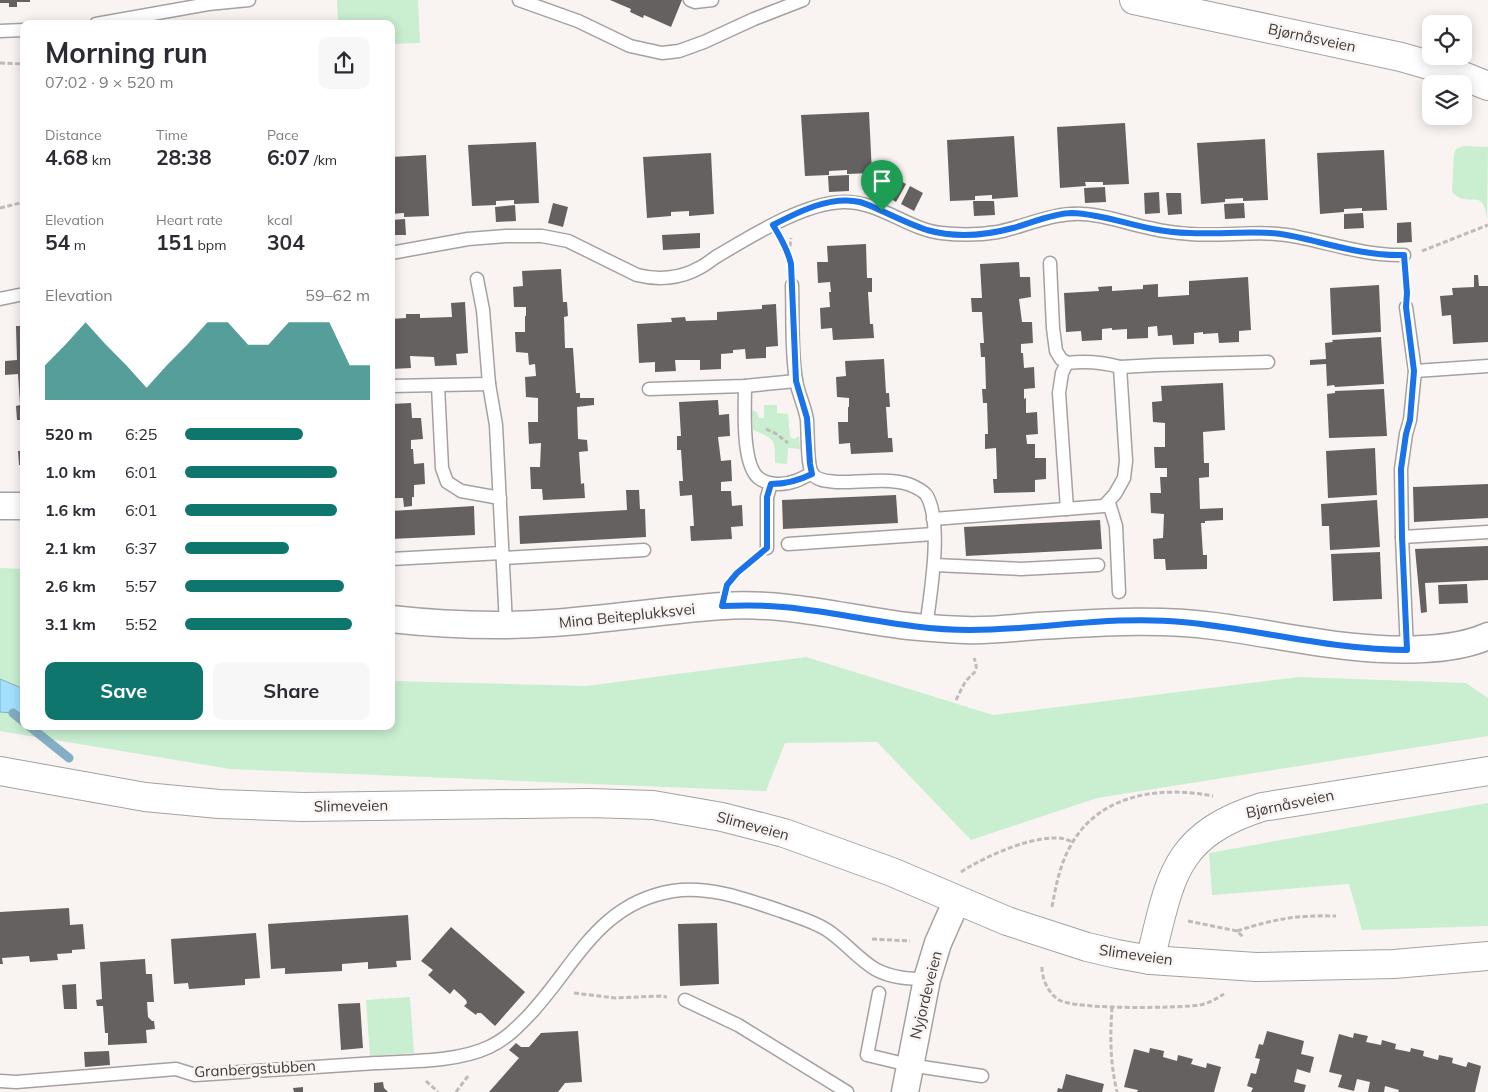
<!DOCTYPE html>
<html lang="en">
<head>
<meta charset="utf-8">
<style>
	:root { --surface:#fff; --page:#f7f7f7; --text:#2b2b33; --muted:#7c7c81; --accent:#0f766e }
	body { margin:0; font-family:Mulish,sans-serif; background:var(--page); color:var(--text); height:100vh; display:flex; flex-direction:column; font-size:19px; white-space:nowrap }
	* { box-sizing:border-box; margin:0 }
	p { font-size:16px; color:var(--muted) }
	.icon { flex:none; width:28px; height:28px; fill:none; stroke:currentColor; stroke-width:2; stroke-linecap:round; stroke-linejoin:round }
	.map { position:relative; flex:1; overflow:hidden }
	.side { position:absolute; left:20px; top:20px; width:375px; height:710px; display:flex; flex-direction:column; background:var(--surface); border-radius:10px; box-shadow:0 2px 12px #0003 }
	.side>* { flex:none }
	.fabs { position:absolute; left:1422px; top:15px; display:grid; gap:10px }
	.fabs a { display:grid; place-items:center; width:50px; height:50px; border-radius:10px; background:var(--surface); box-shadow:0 2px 12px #0003; font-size:25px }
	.pin { position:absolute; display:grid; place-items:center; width:42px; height:42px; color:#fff; margin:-51px -21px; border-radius:50% 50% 50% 0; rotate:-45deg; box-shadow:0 0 5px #0007 }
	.pin .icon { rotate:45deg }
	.round { display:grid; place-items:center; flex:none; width:52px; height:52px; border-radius:10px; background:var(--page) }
	.headline { display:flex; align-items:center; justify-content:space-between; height:85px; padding:0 25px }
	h1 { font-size:28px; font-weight:700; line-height:38px }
	.figures { display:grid; grid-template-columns:repeat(3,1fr); gap:8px; height:85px; padding:5px 25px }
	.figures div { display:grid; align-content:center }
	.figures b { font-size:21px; font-weight:700 }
	.figures small { font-size:14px; font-weight:400 }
	.figures p { font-size:14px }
	.chart { height:140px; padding:10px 25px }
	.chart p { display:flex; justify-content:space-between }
	.chart svg { width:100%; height:90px; margin-top:5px; fill:var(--accent); opacity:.7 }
	.primary-button { display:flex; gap:10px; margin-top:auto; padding:10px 25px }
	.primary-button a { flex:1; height:58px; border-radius:10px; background:var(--accent); color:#fff; font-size:20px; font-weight:700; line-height:58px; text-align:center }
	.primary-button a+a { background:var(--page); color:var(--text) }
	ul { padding:0 25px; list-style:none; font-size:16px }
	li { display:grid; grid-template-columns:80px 60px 1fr; align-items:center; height:38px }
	li i { height:12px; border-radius:6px; background:var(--accent) }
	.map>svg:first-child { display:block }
	.green { fill:#c9eed0 }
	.water { fill:#a3e0fe; stroke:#84aec3 }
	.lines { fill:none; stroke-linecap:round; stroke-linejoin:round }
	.stream { stroke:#84aec3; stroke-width:9 }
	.building { fill:#656160 }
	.lane-casing { stroke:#a6a1a0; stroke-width:15 }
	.street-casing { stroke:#a6a1a0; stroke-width:29 }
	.secondary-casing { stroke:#a6a1a0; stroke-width:30 }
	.path { stroke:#bfbbba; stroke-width:3; stroke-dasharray:5 2.5; stroke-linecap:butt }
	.lane { stroke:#fff; stroke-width:12 }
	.street { stroke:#fff; stroke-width:26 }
	.secondary { stroke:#fff; stroke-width:28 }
	.route-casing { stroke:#fff; stroke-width:10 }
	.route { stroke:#1a73e8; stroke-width:6 }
	.labels { text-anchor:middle; stroke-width:5; stroke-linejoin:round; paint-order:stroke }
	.street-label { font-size:15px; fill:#3c3a39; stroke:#f9f4f2 }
</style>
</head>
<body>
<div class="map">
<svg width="1488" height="1092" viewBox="0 0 1488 1092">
	<rect width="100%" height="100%" fill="#f9f4f2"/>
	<!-- green -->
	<g class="green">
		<polygon points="337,0 418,0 420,43 391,44 391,24 338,24"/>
		<path d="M1463,146L1488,147L1487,219C1483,185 1469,210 1452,192L1454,153L1456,149Z"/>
		<path d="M764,405H777V413L788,414L790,437L794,439L799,436L800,449L788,448L787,464L775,463C775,440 776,439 753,430L752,410L757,412L759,418H764Z"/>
		<polygon points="0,568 24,569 24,726 391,726 391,681 587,686 806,657 993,715 1299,677 1466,683 1488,698 1488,736 1097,798 971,840 877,742 785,743 766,791 230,769 0,731"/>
		<polygon points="1488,803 1488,926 1362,930 1349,884 1212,895 1209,853"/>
		<polygon points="410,997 414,1053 370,1056 366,1000"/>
	</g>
	<!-- water -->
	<polygon class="water" points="0,679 24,689 24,712 13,713 0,712"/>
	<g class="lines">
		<!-- stream -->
		<g class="stream">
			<polyline points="13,713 24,722"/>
			<polyline points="29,726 69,758"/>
		</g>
	</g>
	<!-- building -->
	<g class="building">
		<polygon points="0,0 30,0 30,2 17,2 17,7 9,7 9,3 0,3"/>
		<polygon points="610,0 682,0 671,27 644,15 643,18 630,12 631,9"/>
		<polygon points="869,112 872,173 847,174 847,170 829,171 829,175 805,176 801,115"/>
		<polygon points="1125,123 1129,184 1103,185 1103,182 1085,182 1086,186 1060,188 1057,127"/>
		<polygon points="1014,136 1018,197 992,199 992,195 975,196 975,200 950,201 947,140"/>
		<polygon points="1265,139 1268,200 1243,201 1243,198 1225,199 1225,202 1201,204 1197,143"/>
		<polygon points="536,142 539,203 514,204 514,200 496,201 496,205 472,206 468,145"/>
		<polygon points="1384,150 1387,210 1362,211 1362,208 1344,209 1344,212 1320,214 1317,153"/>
		<polygon points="711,153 714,214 689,216 689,211 671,212 671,216 647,218 643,157"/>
		<polygon points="426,155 429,216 404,217 404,213 391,214 391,157"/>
		<polygon points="849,175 849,191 829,192 828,176"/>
		<polygon points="893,177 906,184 896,202 884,195"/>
		<polygon points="910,186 923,193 914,211 901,204"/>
		<polygon points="1105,187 1106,202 1085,203 1084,188"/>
		<polygon points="1159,192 1160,213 1145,214 1144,193"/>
		<polygon points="1166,193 1181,193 1182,214 1168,215"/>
		<polygon points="973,201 994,201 995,215 974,216"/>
		<polygon points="553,203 568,207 563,227 548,223"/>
		<polygon points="1244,203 1245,218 1225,219 1224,204"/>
		<polygon points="515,205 516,221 496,222 495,207"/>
		<polygon points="1363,213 1364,228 1344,229 1344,214"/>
		<polygon points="405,219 406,235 391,235 391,220"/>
		<polygon points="1411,222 1412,242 1397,243 1397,223"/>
		<polygon points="700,233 700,248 663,250 662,235"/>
		<polygon points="866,244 867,278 872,278 872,292 868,292 870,324 873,324 874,338 833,340 832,328 821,329 820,308 830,307 829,292 831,292 830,282 818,283 817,262 828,262 827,246"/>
		<polygon points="1019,262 1020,277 1030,277 1031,297 1019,299 1022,322 1032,322 1033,343 1021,344 1021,353 1023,353 1024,368 1034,367 1035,388 1024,389 1024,399 1026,398 1026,413 1037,412 1038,434 1026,435 1027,444 1035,444 1035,458 1046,458 1046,479 1035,480 1035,492 994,493 993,479 997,479 996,448 985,449 985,434 988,434 987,403 983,403 982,389 986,389 985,357 981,357 980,343 984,343 982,312 972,312 971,298 982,298 980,264"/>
		<polygon points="561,269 563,302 567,302 568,316 564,317 565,348 573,348 576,393 580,393 580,398 594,398 594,405 577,407 578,439 587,440 588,451 579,452 581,484 584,483 585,498 543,500 542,489 531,489 530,467 540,467 541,443 529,444 528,422 538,422 538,398 526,397 525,377 536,376 535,364 529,365 528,353 516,352 515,332 525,332 525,316 526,316 526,307 514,307 513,287 523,286 522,271"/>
		<polygon points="1474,275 1478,275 1479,286 1488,286 1488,342 1453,344 1451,315 1442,316 1440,296 1453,295 1452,288 1474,287"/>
		<polygon points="1248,277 1251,330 1239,331 1239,342 1219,343 1218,333 1203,334 1203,332 1194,333 1194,344 1173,345 1172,335 1158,336 1157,326 1148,327 1148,338 1127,339 1127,329 1112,330 1112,328 1102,329 1102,340 1082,341 1081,331 1066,332 1064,293 1099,291 1098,287 1112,286 1112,291 1143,289 1143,285 1158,284 1158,297 1189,295 1189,281"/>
		<polygon points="1379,285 1381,332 1332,335 1330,288"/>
		<polygon points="465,302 468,353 456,354 457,365 435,366 434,357 410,356 411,368 391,369 391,319 406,318 406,314 420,314 420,318 452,317 451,303"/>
		<polygon points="776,304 778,346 766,347 766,358 746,359 745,349 733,350 733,353 721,354 721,369 700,370 700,360 675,360 676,371 655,372 655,362 639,363 637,324 672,322 671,318 685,317 686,321 717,320 717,312 762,309 762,305"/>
		<polygon points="16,326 24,326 24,465 19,465 18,451 22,451 21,420 17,420 16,406 20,405 18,374 5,375 5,361 17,360"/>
		<polygon points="1381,337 1384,384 1335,387 1334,385 1327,386 1326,364 1310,365 1310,360 1326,359 1325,343 1333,342 1332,340"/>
		<polygon points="884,359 886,393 889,393 890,407 886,407 888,438 892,438 893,452 851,454 850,443 839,444 838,422 848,422 848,407 849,407 849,398 837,397 836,377 846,376 845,361"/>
		<polygon points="1223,383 1225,430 1203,432 1204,463 1209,463 1209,477 1199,478 1200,509 1223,508 1223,520 1205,521 1205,523 1201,523 1203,555 1207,555 1207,569 1166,570 1165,559 1154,559 1153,539 1163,538 1164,514 1151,513 1150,493 1161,493 1160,477 1167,477 1167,468 1155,468 1154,447 1165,447 1165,423 1153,422 1152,402 1162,401 1161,386"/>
		<polygon points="1384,389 1387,436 1329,438 1327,394 1335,393 1335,391"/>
		<polygon points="718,400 719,415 729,414 730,436 718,437 721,461 731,460 732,481 721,482 721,491 731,491 732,506 742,505 743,526 731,527 732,539 691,541 690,526 694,526 692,495 680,496 679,481 683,481 681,450 677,450 677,436 681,436 679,402"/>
		<polygon points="411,403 412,418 421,418 423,439 411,440 411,449 413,449 414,464 424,463 425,484 414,485 414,497 412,497 412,506 404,507 403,498 391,498 391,404"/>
		<polygon points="1375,448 1377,495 1328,498 1326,451"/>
		<polygon points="1488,484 1488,518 1414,522 1413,487"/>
		<polygon points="626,490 639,490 640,509 645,509 646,537 520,544 519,516 627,510"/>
		<polygon points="896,495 898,523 783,529 782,500"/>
		<polygon points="1377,500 1380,547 1330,550 1329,526 1322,526 1321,504"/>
		<polygon points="474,506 475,535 391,539 391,511"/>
		<polygon points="1100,520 1102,549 966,556 964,527"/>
		<polygon points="1488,546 1488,580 1425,583 1427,612 1421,613 1415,549"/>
		<polygon points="1380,552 1382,599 1333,601 1331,554"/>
		<polygon points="1467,584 1468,603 1439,604 1438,585"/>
		<polygon points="69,908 70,925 83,924 85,949 72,950 72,953 57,954 58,960 30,962 29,956 2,958 3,964 0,964 0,912"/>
		<polygon points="408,915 411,960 396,961 397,967 368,969 368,962 342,964 342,971 285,974 285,968 271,969 268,924"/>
		<polygon points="717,923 719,984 680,986 678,924"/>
		<polygon points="451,927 525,992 495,1026 481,1013 477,1013 476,1015 464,1006 467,1003 466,1000 454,989 450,994 428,975 433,970 421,961"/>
		<polygon points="256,933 260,978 245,979 245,985 189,989 188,983 174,984 171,939"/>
		<polygon points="145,959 146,974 152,974 154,1002 147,1002 148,1017 152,1021 154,1021 155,1029 146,1030 147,1043 108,1045 108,1033 105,1033 103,1006 97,1006 96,1000 102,999 100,962"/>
		<polygon points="76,984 77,1009 64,1009 62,985"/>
		<polygon points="360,1003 363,1048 341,1050 338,1004"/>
		<polygon points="578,1031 582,1082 565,1083 558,1092 489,1092 519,1058 509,1050 516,1043 521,1047 529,1047 541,1033"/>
		<polygon points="1267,1031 1304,1041 1301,1054 1314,1057 1310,1073 1297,1069 1294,1082 1306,1085 1304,1092 1251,1092 1253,1088 1247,1086 1251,1073 1256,1074 1260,1059 1255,1058 1259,1044 1263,1045"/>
		<polygon points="1354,1033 1368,1036 1366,1042 1381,1045 1382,1040 1396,1044 1395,1049 1410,1052 1411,1048 1424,1051 1423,1056 1438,1060 1439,1055 1453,1058 1452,1063 1466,1067 1468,1062 1481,1066 1475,1092 1398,1092 1399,1090 1385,1086 1384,1092 1368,1092 1370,1082 1357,1079 1354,1091 1338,1087 1342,1075 1329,1072 1339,1034 1353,1038"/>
		<polygon points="1150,1048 1164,1051 1163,1057 1177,1061 1178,1055 1193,1059 1191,1064 1206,1068 1207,1063 1221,1067 1214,1092 1137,1092 1138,1090 1124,1087 1134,1049 1149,1053"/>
		<polygon points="109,1051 110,1065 85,1067 84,1052"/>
		<polygon points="1066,1074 1104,1084 1102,1092 1057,1092 1058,1088 1062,1089"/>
		<polygon points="383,1082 384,1088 388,1092 374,1092 374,1083"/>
		<polygon points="303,1087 303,1092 294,1092 293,1088"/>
	</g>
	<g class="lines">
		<!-- lane casing -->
		<g class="lane-casing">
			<g id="lane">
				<polyline points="519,0 578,21 630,46 662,53 679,51 704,42 754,19 803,0"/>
				<polyline points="690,0 695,2 712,0"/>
				<polyline points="96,24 208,4 249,0"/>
				<polyline points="0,31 24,30"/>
				<path d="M391,253L468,239L506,236H542L568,241L637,275C657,280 680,279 699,268C706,265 712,259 719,255C753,235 804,203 843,202C879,201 907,229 941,233C959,235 980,235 998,232C1026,226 1054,212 1083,214C1108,215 1130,225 1154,229C1165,232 1178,233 1190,234C1226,237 1262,229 1298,237C1333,244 1367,256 1404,255"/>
				<polyline points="477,279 483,310 489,384 496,425 506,625"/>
				<path d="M792,285C793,315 791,351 796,380C798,394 805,406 807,420C808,431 807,465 812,473C816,481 829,481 836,482C859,483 896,476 915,487C919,489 925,492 927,496C943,525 930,595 926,628"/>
				<polyline points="0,299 24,294"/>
				<polyline points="1406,307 1415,371 1410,420 1406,434 1401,469 1402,537 1407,650"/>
				<polyline points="1067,363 1062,373 1059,393 1067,509"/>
				<polyline points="1120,367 1157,365 1268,362"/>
				<polyline points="1415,371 1488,366"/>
				<polyline points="391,386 489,384"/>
				<polyline points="438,386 442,468 447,482 461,491 500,498"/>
				<path d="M745,386C745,407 741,467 760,479C766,483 773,484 779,484C792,484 801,479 812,473"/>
				<polyline points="649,389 745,386 796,381"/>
				<polyline points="1109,503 1116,526 1119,592"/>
				<path d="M933,519L1104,506L1115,494L1124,478L1126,461L1120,367C1102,362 1085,361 1067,363L1061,359L1056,351L1053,328L1050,263"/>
				<polyline points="1402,537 1488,532"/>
				<polyline points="788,544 934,534"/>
				<polyline points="767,548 767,497 771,484"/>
				<polyline points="503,558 644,550"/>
				<polyline points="391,559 502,553"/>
				<polyline points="934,565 1021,569 1098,565"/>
				<polyline points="879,993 867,1055 909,1065 982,1076"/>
				<polyline points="685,1000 738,1025 847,1092"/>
				<path d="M0,1081L16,1082L176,1069L195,1075C255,1071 316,1067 376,1063C411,1061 457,1062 489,1047C506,1039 518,1027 531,1013C576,964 599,903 673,891C709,885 748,900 781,911C797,917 813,921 827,930C844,941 858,959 875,969C891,978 909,979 927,979"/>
			</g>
		</g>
		<!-- street casing -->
		<g class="street-casing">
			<g id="street">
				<polyline points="0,506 24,506"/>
				<path d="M391,619C445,625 498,627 552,623C609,619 666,610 723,606C781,602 837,616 893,624C917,628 941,629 965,630C989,631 1013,628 1037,626C1096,623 1155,618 1214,626C1284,635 1352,653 1423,649C1445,648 1468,645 1488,636"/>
				<polyline points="905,1092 927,979 938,943 957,900"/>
			</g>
		</g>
		<!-- secondary casing -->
		<g class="secondary-casing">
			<g id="secondary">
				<polyline points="1134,0 1401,57 1453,72 1488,86"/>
				<polyline points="0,771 145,797 219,804 303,807 589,803 653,805 722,817 784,833 892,872 1007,921 1087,947 1117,954 1150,960 1256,967 1394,964 1488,956"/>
				<path d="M1150,960C1171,878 1172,836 1262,807L1488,771"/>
			</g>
		</g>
		<!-- path -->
		<g class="path">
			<polyline points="0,63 24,64"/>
			<polyline points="0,208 24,202"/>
			<polyline points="783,242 789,255 791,267"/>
			<polyline points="1422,251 1488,225"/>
			<polyline points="789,254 791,238"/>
			<polyline points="766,429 775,433 788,443"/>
			<polyline points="733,578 752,560"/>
			<path d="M956,700C959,694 962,687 966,681C973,672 980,673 974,658"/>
			<path d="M961,872C983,857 1048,827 1072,842"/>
			<path d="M1052,907C1056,885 1060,864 1071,845C1100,793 1161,786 1213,796"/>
			<polyline points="1188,921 1237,931 1244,938"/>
			<path d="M1237,931C1274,919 1296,915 1336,916"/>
			<polyline points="872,939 910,941"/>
			<path d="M1042,967C1042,979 1048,993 1059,1000C1077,1010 1177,1008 1200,1005C1209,1003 1216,999 1224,994"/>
			<polyline points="574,993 615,998 660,996 667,997"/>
			<path d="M1112,1007C1110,1038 1110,1062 1117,1092"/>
			<polyline points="426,1081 438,1092"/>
			<polyline points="456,1092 468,1076"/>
		</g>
		<!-- lane -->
		<use href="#lane" class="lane"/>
		<!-- street -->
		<use href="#street" class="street"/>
		<!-- secondary -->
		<use href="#secondary" class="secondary"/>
	</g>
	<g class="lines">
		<!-- route casing -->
		<g class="route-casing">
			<path id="route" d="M882,211C875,208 867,204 860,202C831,195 798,212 773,225C781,238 788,250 791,264L796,381L807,418L810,464L812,474C798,481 787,484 771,484L767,497V548L737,573L727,585L722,606C748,605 775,605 801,609C858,616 913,630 970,630C1041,630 1112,615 1182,622C1258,629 1331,650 1407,650L1402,537L1401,469L1406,434L1410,420L1414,371L1406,307L1407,293L1404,255C1375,256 1346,249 1318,242C1302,238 1287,234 1270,233C1231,231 1192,237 1153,229C1126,224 1101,214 1072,213C1054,213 1031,223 1013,228C987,235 955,238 927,230C912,225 897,218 882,211"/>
		</g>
		<!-- route -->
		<use href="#route" class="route"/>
	</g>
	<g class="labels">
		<!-- street labels -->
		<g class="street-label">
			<text transform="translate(1312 38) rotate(12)" y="5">Bjørnåsveien</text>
			<text transform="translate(627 616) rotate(-6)" y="5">Mina Beiteplukksvei</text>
			<text transform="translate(1290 804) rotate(-12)" y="5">Bjørnåsveien</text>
			<text transform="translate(351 806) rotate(-1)" y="5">Slimeveien</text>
			<text transform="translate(753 826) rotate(15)" y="5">Slimeveien</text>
			<text transform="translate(1136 955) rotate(8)" y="5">Slimeveien</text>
			<text transform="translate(926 995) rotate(-76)" y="5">Nyjordeveien</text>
			<text transform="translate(255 1069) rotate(-3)" y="5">Granbergstubben</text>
		</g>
	</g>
</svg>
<div class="fabs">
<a><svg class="icon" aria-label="locate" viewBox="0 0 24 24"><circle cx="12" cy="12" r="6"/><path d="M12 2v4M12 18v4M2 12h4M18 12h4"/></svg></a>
<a><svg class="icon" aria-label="layers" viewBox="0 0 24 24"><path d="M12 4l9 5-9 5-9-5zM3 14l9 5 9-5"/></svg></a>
</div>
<div class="pin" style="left:882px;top:211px;background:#1e9e55"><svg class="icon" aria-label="arrive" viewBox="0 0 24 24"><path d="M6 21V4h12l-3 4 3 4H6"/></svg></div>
<section class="side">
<div class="headline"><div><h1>Morning run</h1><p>07:02 · 9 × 520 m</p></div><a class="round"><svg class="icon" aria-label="share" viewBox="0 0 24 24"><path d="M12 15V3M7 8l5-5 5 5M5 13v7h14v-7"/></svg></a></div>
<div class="figures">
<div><p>Distance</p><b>4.68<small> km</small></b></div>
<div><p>Time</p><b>28:38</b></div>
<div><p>Pace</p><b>6:07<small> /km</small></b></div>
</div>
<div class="figures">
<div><p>Elevation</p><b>54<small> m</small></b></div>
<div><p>Heart rate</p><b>151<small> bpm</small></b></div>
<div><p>kcal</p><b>304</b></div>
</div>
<div class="chart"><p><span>Elevation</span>59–62 m</p>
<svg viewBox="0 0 160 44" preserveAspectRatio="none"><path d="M0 44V27L10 17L20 6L30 17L40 27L50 38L60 27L70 17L80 6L90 6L100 17L110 17L120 6L130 6L140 6L150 27L160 27V44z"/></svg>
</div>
<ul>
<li><b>520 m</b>6:25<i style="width:64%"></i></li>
<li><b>1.0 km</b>6:01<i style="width:82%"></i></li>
<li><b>1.6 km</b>6:01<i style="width:82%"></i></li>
<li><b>2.1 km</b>6:37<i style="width:56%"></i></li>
<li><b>2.6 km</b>5:57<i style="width:86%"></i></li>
<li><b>3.1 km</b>5:52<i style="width:90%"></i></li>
</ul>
<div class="primary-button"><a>Save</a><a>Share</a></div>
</section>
</div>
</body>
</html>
